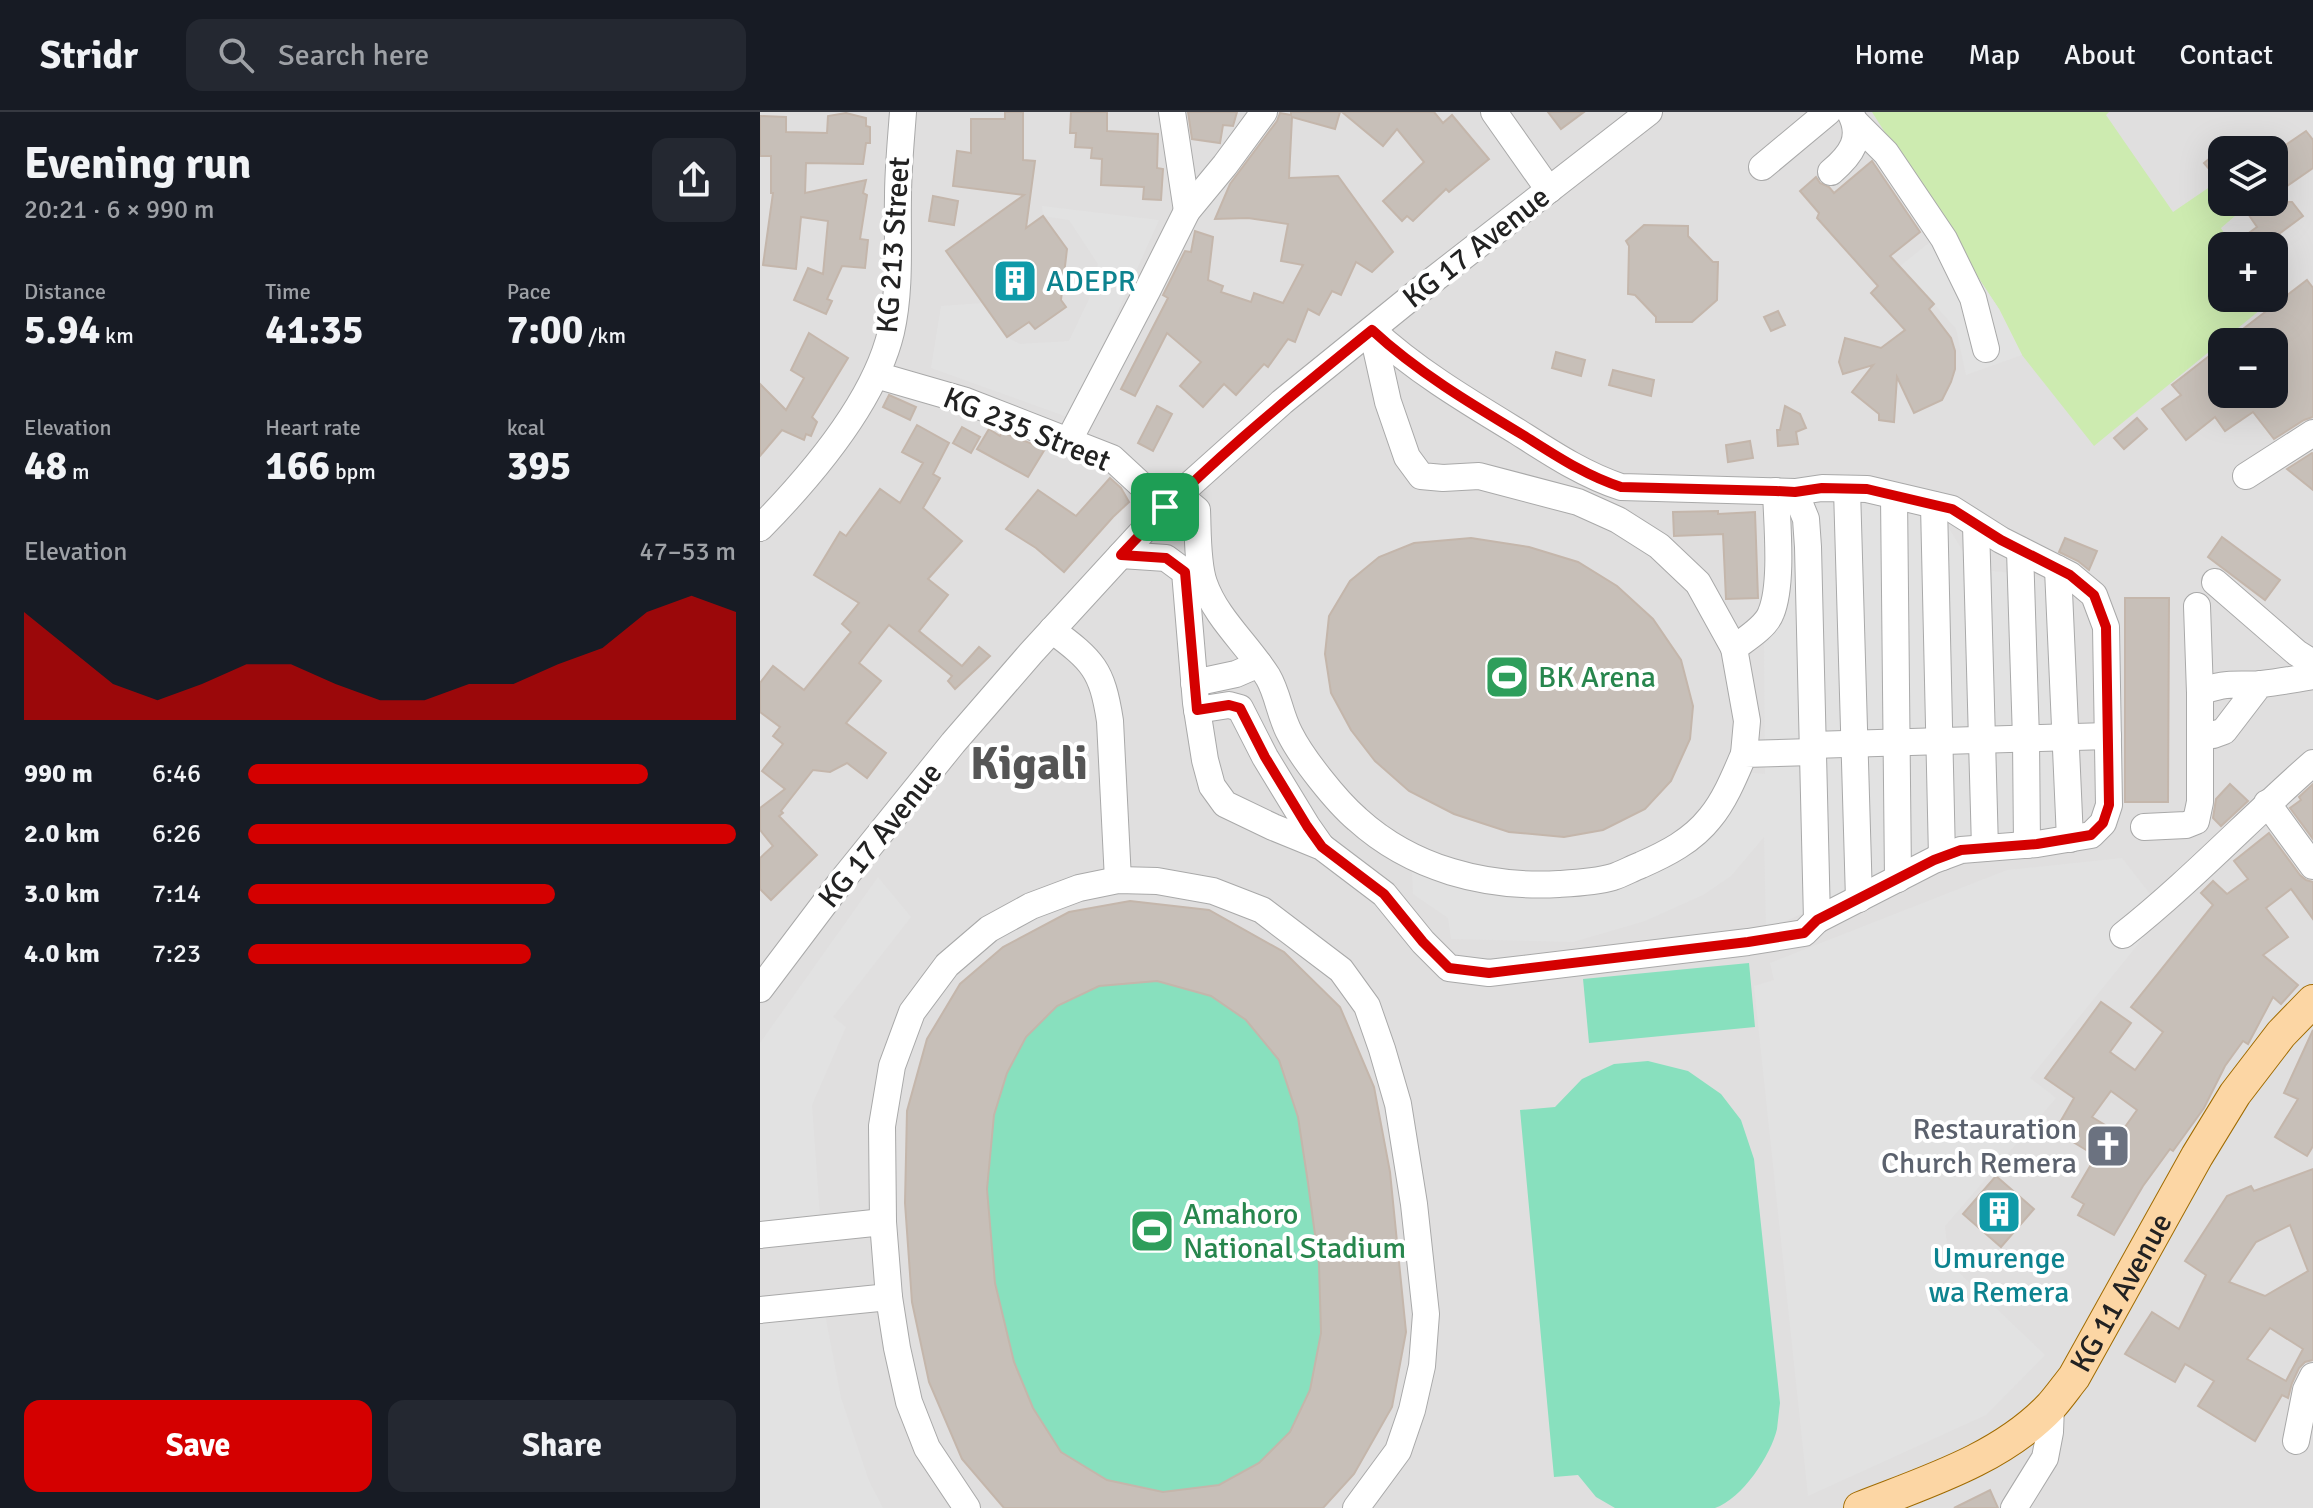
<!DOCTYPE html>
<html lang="en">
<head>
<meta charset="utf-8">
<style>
	:root { --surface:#171b24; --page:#242831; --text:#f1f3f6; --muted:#9ea1a6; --line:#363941; --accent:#d40000 }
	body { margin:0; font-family:Signika,sans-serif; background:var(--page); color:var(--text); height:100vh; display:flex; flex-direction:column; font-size:30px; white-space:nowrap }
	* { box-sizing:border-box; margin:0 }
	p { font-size:26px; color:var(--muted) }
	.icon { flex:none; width:44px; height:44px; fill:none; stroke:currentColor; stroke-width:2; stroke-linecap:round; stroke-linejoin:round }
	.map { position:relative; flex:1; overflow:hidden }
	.drawer { display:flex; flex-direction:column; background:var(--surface); width:760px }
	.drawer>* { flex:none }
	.tools { position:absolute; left:1448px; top:24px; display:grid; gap:16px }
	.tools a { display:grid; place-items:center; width:80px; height:80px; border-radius:16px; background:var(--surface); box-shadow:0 8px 32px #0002; font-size:40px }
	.pin { position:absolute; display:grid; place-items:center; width:68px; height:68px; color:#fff; margin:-34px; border-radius:16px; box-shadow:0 4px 12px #0006 }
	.round { display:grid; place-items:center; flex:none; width:84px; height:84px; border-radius:16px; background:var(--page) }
	.overview { display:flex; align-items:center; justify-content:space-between; height:136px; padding:0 24px }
	h1 { font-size:44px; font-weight:700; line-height:60px }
	.figures { display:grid; grid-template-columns:repeat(3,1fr); gap:12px; height:136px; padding:8px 24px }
	.figures div { display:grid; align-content:center }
	.figures b { font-size:40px; font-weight:700 }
	.figures small { font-size:22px; font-weight:400 }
	.figures p { font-size:22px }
	.chart { height:224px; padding:16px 24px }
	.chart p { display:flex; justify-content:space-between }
	.chart svg { width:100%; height:144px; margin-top:8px; fill:var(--accent); opacity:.7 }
	.primary-button { display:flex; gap:16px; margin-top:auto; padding:16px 24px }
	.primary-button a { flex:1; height:92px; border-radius:16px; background:var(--accent); color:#fff; font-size:32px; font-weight:700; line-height:92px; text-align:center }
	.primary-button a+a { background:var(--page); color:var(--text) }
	ul { padding:0 24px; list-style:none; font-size:26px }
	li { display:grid; grid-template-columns:128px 96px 1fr; align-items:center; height:60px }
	li i { height:20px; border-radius:10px; background:var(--accent) }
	header { display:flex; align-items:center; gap:48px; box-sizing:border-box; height:112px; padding:0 40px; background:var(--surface); border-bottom:2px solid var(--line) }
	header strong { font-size:38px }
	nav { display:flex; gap:44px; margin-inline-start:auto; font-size:28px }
	.search { width:560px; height:72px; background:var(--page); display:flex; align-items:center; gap:20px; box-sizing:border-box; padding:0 28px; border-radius:16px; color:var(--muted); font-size:30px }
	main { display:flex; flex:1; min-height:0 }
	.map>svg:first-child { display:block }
	.residential { fill:#e0dfdf; fill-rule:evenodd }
	.grass { fill:#cdebb0 }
	.pitch { fill:#88e0be }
	.parking { fill:#e2e2e2 }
	.building { fill:#c7bfb8; stroke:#c4b6ab; stroke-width:2; fill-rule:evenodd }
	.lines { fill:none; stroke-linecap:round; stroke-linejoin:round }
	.minor-casing { stroke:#a9a9a9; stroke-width:28 }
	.major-casing { stroke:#a06b00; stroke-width:34 }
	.minor { stroke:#fff; stroke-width:26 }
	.major { stroke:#fcd6a4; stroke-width:32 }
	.route-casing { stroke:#fff; stroke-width:16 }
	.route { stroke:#d40000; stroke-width:10 }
	.labels { text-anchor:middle; stroke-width:8; stroke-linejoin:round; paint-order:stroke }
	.street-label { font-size:30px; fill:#222; stroke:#fff }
	.culture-label { font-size:30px; fill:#0d838f; stroke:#fff; text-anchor:start }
	.leisure-label { font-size:30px; fill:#27864d; stroke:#fff; text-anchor:start }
	.worship-label { font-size:30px; fill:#5b616d; stroke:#fff; text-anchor:end }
	.town-label { font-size:46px; font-weight:bold; fill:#555; stroke:#fff }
</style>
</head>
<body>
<header>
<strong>Stridr</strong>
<div class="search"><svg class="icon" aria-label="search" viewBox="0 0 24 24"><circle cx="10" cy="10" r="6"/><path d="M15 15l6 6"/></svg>Search here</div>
<nav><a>Home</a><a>Map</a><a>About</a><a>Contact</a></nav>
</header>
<main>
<section class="drawer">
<div class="overview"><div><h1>Evening run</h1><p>20:21 · 6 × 990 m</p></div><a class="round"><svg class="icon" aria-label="share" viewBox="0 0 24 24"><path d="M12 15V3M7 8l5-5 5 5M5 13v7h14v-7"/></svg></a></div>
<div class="figures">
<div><p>Distance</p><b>5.94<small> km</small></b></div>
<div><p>Time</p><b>41:35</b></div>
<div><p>Pace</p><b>7:00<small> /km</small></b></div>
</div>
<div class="figures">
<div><p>Elevation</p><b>48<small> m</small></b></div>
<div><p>Heart rate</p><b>166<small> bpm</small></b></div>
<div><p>kcal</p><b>395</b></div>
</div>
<div class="chart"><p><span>Elevation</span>47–53 m</p>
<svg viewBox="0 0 160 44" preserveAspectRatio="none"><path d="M0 44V11L10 22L20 33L30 38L40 33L50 27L60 27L70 33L80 38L90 38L100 33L110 33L120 27L130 22L140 11L150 6L160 11V44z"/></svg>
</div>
<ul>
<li><b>990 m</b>6:46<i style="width:82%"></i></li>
<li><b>2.0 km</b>6:26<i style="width:100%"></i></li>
<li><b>3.0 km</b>7:14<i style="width:63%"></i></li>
<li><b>4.0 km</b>7:23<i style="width:58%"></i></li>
</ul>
<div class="primary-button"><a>Save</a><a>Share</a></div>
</section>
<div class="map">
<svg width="1553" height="1396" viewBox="0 0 1553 1396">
	<rect width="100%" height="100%" fill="#f2efe9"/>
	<!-- residential -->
	<path class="residential" d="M0,0H1553V1396H0ZM1462,38H1514V90H1462ZM1462,134H1514V186H1462ZM1462,230H1514V282H1462Z"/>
	<!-- grass -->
	<polygon class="grass" points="1112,0 1349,0 1346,3 1413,100 1454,72 1462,84 1462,90 1466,90 1475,104 1461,116 1472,134 1462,134 1462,186 1508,186 1511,189 1334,334 1262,243 1239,197 1186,117"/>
	<!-- pitch -->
	<g class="pitch">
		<polygon points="370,789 449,798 524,840 580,895 614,975 630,1060 646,1220 632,1295 594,1362 563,1396 244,1396 202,1347 169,1270 152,1190 145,1091 147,999 167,927 200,872 243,835 309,800"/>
		<polygon points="989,851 995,915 829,931 823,867"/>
		<path d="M888,949L928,959L961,982L981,1008L994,1047L1020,1291C1019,1299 1018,1308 1017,1317C1011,1343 982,1387 955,1396H855L836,1385L818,1363L794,1365L760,998L795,995L822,967L854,952Z"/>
	</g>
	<!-- parking -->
	<g class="parking">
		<polygon points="282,94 399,108 310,306 171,256 181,194 223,191 247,225 260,232 309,229 329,187 338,152 309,108 283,104"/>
		<polygon points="1186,117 1239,197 1262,243 1206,263 1196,217 1140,154"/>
		<polygon points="1069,382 1184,408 1204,441 1232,459 1274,463 1310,484 1319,733 1154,751 1006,818 1004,725 971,764 943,783 885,809 813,830 691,827 688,806 653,782 652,759 662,739 712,756 759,762 851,756 927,715 949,695 970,651 993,661 1005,662 1003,400 1029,384"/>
		<polygon points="1362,746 1404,800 1270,966 1296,986 1185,1114 1189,1151 1285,1243 1226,1303 1048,1384 994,874 1014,868 1010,851 1247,758"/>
		<polygon points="118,765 151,805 73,905 86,915 52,993 60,1105 0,1112 0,931"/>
		<polygon points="64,1197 81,1286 109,1369 123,1396 0,1396 0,1205"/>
	</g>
	<!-- building -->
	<g class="building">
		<polygon points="245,0 263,0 263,48 275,49 266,116 283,104 307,137 301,188 306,195 275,217 269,210 247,225 186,139 264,83 193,74 197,39 211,41 211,7 245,7"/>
		<polygon points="311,0 347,0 347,19 398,22 397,56 403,57 401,88 383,87 384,75 341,73 342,47 331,46 332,36 315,35 316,21 310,21"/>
		<polygon points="428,0 477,0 473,14 463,13 460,31 432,27"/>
		<polygon points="531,0 580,0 575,17 532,5 529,66 578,64 633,140 612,160 596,150 581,183 572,179 559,203 548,197 535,230 528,227 508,255 504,252 476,283 464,272 443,295 420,274 441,250 407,221 375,284 361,277 408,186 403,183 425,139 431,140 435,119 453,125 448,168 463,174 461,180 491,190 494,181 523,191 543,153 521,149 528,112 488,106 455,107 470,72 517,9 520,1 531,3"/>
		<polygon points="582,0 674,0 683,11 692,3 729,47 689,80 686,77 653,109 647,104 642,109 623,89 664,50 637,17 623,34"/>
		<polygon points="788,0 824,0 801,17"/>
		<polygon points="86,1 106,6 106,14 110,15 110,31 106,31 103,52 46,51 45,81 106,68 103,81 107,83 100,127 108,128 105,156 82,154 67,187 72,189 66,202 34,188 48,156 63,162 68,109 41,105 36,157 3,153 13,81 11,81 11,44 0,44 0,4 26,5 26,20 67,21 68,4"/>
		<polygon points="1546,19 1553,28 1553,56 1514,83 1514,41"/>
		<polygon points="1462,36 1462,72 1444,51"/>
		<polygon points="1112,49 1160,120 1130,144 1174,192 1169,197 1191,226 1195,239 1195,257 1191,270 1182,288 1154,301 1137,265 1134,310 1119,308 1119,302 1092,280 1113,253 1083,262 1079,250 1085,226 1121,236 1145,218 1111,181 1118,174 1057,106 1059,101 1040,79 1056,65 1060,71 1069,75 1074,81"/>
		<polygon points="173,84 198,89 194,113 169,109"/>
		<polygon points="1480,90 1532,90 1543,104 1515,125 1522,134 1489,134 1482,126 1497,115"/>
		<polygon points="884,113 928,114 928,124 953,150 958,150 957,188 932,210 896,210 896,205 875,183 868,182 869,134 866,129"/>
		<polygon points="1547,168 1553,176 1553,305 1544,308 1514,327 1493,300 1465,319 1455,305 1426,328 1402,297 1421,283 1412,273 1462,234 1462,282 1514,282 1514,230 1466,230"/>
		<polygon points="1018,199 1025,213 1011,219 1004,205"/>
		<polygon points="49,221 88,246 52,305 57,310 51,324 46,322 44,328 22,318 0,344 0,272 26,298 44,266 31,258"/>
		<polygon points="796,240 825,248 821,264 792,256"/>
		<polygon points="853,258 894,268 891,284 849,273"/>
		<polygon points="129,283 156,295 150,308 123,295"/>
		<polygon points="397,294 412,302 393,339 378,331"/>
		<polygon points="1025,294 1040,302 1046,316 1036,320 1038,332 1018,334 1017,318 1020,318"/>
		<polygon points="1377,306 1387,317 1364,337 1354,326"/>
		<polygon points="157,313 189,331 173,362 180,366 163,396 202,429 168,467 188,483 159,519 202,554 219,535 230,544 195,577 188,569 192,564 129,513 99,551 121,569 86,611 126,641 107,666 87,651 70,660 53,658 21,699 23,701 19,704 57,743 11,788 0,777 0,746 13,734 0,718 0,696 25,677 2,659 23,632 13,624 20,615 0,600 0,571 13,554 44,578 91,520 82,512 99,491 54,463 80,420 86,424 120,377 140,391 163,351 142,340"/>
		<polygon points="202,315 220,325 211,341 193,331"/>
		<polygon points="229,317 240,324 242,320 285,337 268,365 217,337"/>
		<polygon points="990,329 993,346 968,350 966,333"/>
		<polygon points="1552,341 1553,342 1553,378 1527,357"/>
		<polygon points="350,366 361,376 369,390 353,405 304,460 276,436 246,417 278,378 316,404"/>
		<polygon points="958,399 958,402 995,400 998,486 966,487 963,422 914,424 913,400"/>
		<polygon points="1462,425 1520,468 1505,488 1448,445"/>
		<polygon points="711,426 769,435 818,450 857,474 893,507 921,548 933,594 930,627 911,669 885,697 843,718 804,725 749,720 694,702 649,679 615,649 591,618 571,581 565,542 569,504 590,469 619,445 654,431"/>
		<polygon points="1305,426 1337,439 1329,458 1318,449 1299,440"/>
		<polygon points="1365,486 1409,486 1408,690 1365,690"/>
		<polygon points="1470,672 1488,689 1461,714 1453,706 1456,687"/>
		<polygon points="1553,672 1553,727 1530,696 1541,688 1539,685"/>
		<path d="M1509,721L1540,763L1546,768L1553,770V807L1531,777L1506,796L1528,825L1503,843L1538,873L1521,892L1513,885L1488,932L1483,929L1465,954L1444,996L1413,1039L1410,1037L1383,1074L1354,1123L1318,1103L1324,1092L1312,1085L1336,1044L1295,1019L1314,986L1285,966L1341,890L1371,911L1350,940L1375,958L1403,920L1371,895L1453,793L1441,781L1453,769L1467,782L1488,767L1474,749ZM1351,979L1377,998L1360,1022L1332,1005Z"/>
		<path d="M370,789L449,798L524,840L580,895L614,975L630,1060L646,1220L632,1295L594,1362L563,1396H244L202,1347L169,1270L152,1190L145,1091L147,999L167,927L200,872L243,835L309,800ZM397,869L451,884L486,908L519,948L538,1005L548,1071L559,1152L561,1221L550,1278L530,1320L499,1351L459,1373L403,1380L347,1368L301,1340L273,1296L254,1250L235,1171L227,1077L234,1003L247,961L266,925L297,894L339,874Z"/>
		<polygon points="1553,918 1553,1034 1547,1044 1515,1025 1538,987 1524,981"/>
		<path d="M1553,1057V1248L1545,1250L1539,1256L1532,1271L1528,1286L1522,1283L1495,1329L1438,1294L1454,1269L1425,1252L1415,1270L1365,1242L1392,1200L1419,1217L1446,1163L1425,1149L1467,1084L1491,1074L1494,1079ZM1530,1113L1548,1159L1505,1184L1469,1170L1496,1130ZM1510,1216L1543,1237L1526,1269L1487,1247Z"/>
		<polygon points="1236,1064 1274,1097 1241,1135 1203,1102"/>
		<polygon points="1230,1378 1238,1396 1194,1396"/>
	</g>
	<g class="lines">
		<!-- minor casing -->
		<g class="minor-casing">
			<g id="minor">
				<polyline points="412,0 427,99"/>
				<polyline points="734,0 789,78"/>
				<polyline points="1095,10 1126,41 1184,127 1213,186 1226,237"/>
				<polyline points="1002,55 1068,0"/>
				<path d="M1071,60C1091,43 1104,26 1090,0"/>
				<polyline points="612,218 628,290 647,345 661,364 683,366 719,364 818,390 858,408 899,434 938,471 974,536"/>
				<polyline points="116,263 206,289 352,346 405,395"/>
				<polyline points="309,328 387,179 427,99 465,53 504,0"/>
				<polyline points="1486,364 1553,321"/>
				<polyline points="1087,377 1099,787"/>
				<polyline points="1035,380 1062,376 1107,377 1192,397 1241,428 1310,463 1334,483 1346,515 1349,693 1343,711 1331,723 1277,732 1201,738 1174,748 1057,808"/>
				<path d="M419,383L437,398C438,420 437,451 444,471C456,506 488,533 508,565C518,582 520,604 530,622C542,646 576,689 597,707C652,757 726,776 799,772C816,771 836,770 853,765C862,762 871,757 881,753C906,742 932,729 950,706C965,688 975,663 984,642L1052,640"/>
				<polyline points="1134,384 1138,767"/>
				<polyline points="1174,393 1182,745"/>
				<polyline points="1216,413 1225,736"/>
				<path d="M0,416C50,365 114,291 131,220C141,176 137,130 138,85C138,57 141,28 143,0"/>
				<polyline points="1260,438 1266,627 1267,733"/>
				<path d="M361,443L406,446L425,460L436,591L445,648L452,674L465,692L513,715L562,735L624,782L663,830L689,856L729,861L988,830L1044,821L1057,808L1048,435L1046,407L1035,380L861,375C824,363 791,341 758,320C707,289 655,258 612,218"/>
				<polyline points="1298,457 1310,727"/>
				<polyline points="1455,470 1537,541 1553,551"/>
				<polyline points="1437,494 1440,581"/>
				<path d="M292,518C333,549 342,557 350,609L358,768"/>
				<polyline points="434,571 476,562 499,552"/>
				<path d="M1500,572L1464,619L1453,623L1440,622V581C1463,569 1477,574 1502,572C1519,570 1536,567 1553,564"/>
				<polyline points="437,598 469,593 480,596 505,645 547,714 561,734"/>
				<polyline points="1052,633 1348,624"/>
				<path d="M984,642L987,609L974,536C986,527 1006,515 1011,501C1023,472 1017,412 1016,379"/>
				<polyline points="1507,691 1553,754"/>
				<polyline points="1384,715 1426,713 1436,709 1440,690 1440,622"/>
				<path d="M1363,823C1430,770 1489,707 1553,651"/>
				<polyline points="0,877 80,771 193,631 271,541 405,395 522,290 664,175 889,0"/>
				<polyline points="0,1123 123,1110"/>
				<polyline points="0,1198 129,1185"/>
				<polyline points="1536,1329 1546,1278 1553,1264"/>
				<polyline points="207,1396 167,1336 149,1290 137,1236 129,1185 123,1110 122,1014 132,954 152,900 187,853 229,817 271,794 319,776 358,768 397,769 453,779 502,798 581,858 607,894 622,937 638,992 654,1092 666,1202 662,1254 652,1298 638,1339 596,1396"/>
				<polyline points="1254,1396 1285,1346 1290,1320 1291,1294"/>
			</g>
		</g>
		<!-- major casing -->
		<g class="major-casing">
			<g id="major">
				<path id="s1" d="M1100,1396C1166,1370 1241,1347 1291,1294C1299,1285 1306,1275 1314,1265L1437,1044L1475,982L1521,922L1553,889"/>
			</g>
		</g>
		<!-- minor -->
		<use href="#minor" class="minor"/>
		<!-- major -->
		<use href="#major" class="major"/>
	</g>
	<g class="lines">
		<!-- route casing -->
		<g class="route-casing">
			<path id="route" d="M612,218C656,259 711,292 763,323C795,343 826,364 861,375L1016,379L1035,380L1062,376L1107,377L1192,397L1241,428L1310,463L1334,483L1346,515L1349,693L1343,711L1331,723L1277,732L1201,738L1174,748L1057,808L1044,821L988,830L729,861L689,856L663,830L624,782L562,735L547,714L505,645L480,596L469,593L437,598L425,460L406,446L361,443C437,360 524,289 612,218Z"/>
		</g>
		<!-- route -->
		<use href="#route" class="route"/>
	</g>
	<!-- icons -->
	<defs>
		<g id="building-square" transform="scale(2.3)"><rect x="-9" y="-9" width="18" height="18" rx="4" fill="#0f9aa8" stroke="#fff"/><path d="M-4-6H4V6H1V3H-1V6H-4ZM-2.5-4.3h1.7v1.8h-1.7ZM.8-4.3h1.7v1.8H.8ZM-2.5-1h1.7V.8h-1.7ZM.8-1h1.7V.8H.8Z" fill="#fff"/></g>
		<g id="stadium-square" transform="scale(2.3)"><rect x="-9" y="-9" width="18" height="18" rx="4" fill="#2e9e5b" stroke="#fff"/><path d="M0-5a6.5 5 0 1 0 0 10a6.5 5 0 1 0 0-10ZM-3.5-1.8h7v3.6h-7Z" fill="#fff"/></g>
		<g id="church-square" transform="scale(2.3)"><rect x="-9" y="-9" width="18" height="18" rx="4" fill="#6b7280" stroke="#fff"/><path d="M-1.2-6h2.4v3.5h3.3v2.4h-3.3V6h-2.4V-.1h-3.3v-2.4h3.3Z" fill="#fff"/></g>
	</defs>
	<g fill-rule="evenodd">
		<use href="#building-square" x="255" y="169"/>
		<use href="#stadium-square" x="747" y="565"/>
		<use href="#church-square" x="1348" y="1034"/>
		<use href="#building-square" x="1239" y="1100"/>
		<use href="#stadium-square" x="392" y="1119"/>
	</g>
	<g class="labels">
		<!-- street labels -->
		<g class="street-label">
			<text transform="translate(133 133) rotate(-86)" y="10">KG 213 Street</text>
			<text transform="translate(716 135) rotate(-38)" y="10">KG 17 Avenue</text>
			<text transform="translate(267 317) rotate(22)" y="10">KG 235 Street</text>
			<text transform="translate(120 723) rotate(-51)" y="10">KG 17 Avenue</text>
			<text dy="10" stroke="none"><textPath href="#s1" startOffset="352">KG 11 Avenue</textPath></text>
		</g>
		<!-- culture labels -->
		<g class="culture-label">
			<text x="286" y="179">ADEPR</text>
			<text x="1239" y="1156" text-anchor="middle">Umurenge<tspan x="1239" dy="34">wa Remera</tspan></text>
		</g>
		<!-- leisure labels -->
		<g class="leisure-label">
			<text x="778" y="575">BK Arena</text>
			<text x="423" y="1112">Amahoro<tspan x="423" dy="34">National Stadium</tspan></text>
		</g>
		<!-- worship labels -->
		<g class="worship-label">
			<text x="1317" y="1027">Restauration<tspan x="1317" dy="34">Church Remera</tspan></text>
		</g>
		<!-- town labels -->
		<g class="town-label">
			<text x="269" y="667">Kigali</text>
		</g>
	</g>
</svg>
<div class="tools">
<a><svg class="icon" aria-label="layers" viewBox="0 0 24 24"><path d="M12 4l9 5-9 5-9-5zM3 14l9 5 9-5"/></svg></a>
<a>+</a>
<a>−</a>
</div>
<div class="pin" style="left:405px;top:395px;background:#1e9e55"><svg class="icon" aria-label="arrive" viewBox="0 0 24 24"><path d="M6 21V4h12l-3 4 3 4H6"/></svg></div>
</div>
</main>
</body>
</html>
